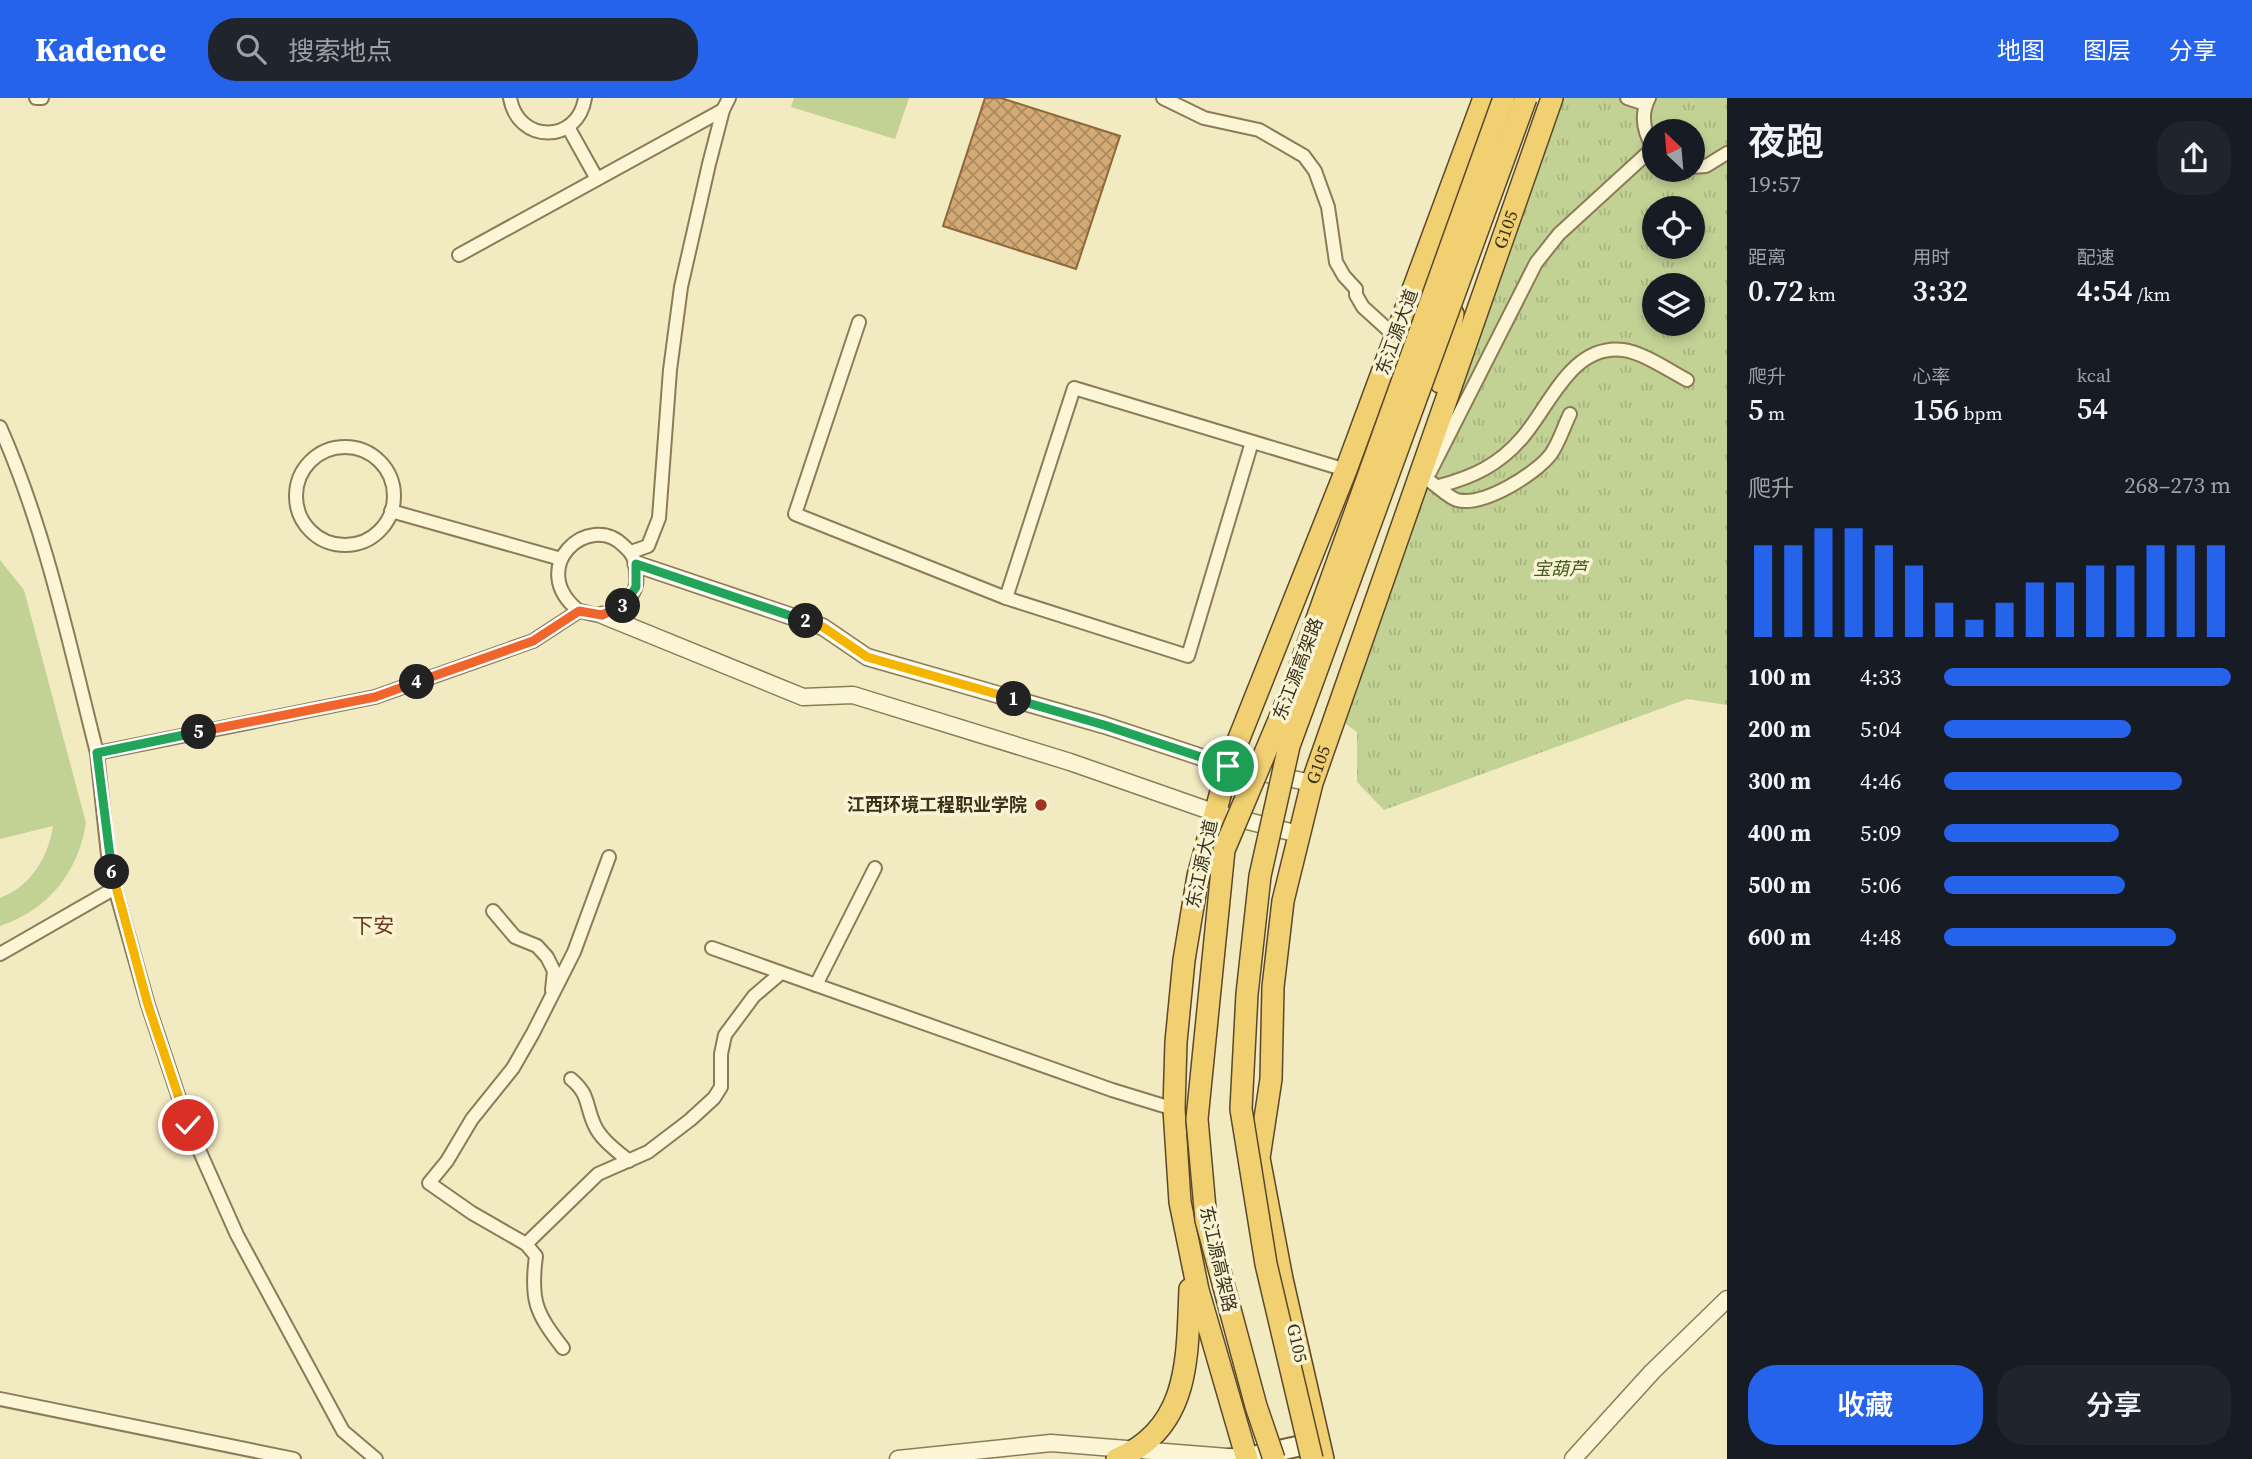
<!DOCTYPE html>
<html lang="zh">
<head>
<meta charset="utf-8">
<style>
	:root { --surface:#171b24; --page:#20242c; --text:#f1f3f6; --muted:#9ea1a6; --accent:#2563eb }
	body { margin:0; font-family:"Source Serif 4","Noto Sans SC",serif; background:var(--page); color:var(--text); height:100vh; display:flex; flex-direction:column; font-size:26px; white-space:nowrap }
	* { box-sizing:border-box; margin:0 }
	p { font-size:23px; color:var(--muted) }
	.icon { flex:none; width:38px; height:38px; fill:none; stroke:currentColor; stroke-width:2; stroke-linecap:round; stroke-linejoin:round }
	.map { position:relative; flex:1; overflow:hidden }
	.side { display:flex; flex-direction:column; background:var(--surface); width:525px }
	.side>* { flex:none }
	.needle { width:46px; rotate:334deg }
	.buttons { position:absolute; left:1642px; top:21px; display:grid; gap:14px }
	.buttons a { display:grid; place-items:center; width:63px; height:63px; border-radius:50%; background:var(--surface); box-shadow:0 4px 10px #0003; font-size:35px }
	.pin { position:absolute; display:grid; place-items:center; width:60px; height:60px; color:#fff; margin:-30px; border:4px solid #fff; border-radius:50%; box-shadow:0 2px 7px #0007 }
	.km { position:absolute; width:35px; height:35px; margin:-18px; border-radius:50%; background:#222; color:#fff; font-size:19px; line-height:35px; text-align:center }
	.round { display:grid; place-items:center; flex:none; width:74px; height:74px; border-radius:28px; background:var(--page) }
	.head { display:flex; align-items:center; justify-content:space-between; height:119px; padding:0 21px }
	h1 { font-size:38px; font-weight:600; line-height:52px }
	.figures { display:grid; grid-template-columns:repeat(3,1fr); gap:10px; height:119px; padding:7px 21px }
	.figures div { display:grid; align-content:center }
	.figures b { font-size:30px; font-weight:600 }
	.figures small { font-size:19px; font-weight:400 }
	.figures p { font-size:19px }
	.chart { height:196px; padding:14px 21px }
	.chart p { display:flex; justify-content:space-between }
	.chart svg { width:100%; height:126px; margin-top:7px; stroke:var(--accent); stroke-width:6 }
	.primary-button { display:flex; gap:14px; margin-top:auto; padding:14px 21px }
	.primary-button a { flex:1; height:80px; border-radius:28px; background:var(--accent); color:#fff; font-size:28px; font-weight:600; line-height:80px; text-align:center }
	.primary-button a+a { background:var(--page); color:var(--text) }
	ul { padding:0 21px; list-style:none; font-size:23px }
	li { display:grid; grid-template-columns:112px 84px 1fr; align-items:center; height:52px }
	li i { height:18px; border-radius:9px; background:var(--accent) }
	header { display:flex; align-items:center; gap:42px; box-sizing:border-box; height:98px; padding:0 35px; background:var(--accent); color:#fff }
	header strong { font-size:33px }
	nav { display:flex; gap:38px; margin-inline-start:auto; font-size:24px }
	.search { width:490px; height:63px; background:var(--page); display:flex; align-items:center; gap:18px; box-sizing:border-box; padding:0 24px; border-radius:28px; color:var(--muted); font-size:26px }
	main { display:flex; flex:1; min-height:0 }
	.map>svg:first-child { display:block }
	.park { fill:url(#park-tufts); fill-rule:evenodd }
	.pitch { fill:#c2d194 }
	.building { fill:url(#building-cross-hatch); stroke:#8f673b; stroke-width:2 }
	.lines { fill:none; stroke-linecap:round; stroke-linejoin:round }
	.minor-casing { stroke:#8d7b57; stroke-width:16 }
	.tertiary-casing { stroke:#8d7b57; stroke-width:19 }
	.secondary-casing { stroke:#6f5c3a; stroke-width:23 }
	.trunk-casing { stroke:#5b482c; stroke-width:24 }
	.minor { stroke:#fcf5d6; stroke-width:12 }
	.tertiary { stroke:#fcf5d6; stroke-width:16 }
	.secondary { stroke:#fcf5d6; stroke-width:19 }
	.trunk { stroke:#f0d070; stroke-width:21 }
	.trunk-bridge-casing { stroke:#5b482c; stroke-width:24; stroke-linecap:butt }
	.trunk-bridge { stroke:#f0d070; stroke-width:21 }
	.split-1-casing { stroke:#fff; stroke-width:14 }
	.split-2-casing { stroke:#fff; stroke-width:14 }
	.split-3-casing { stroke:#fff; stroke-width:14 }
	.split-4-casing { stroke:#fff; stroke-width:14 }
	.split-5-casing { stroke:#fff; stroke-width:14 }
	.split-6-casing { stroke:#fff; stroke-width:14 }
	.split-7-casing { stroke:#fff; stroke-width:14 }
	.split-1 { stroke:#22a559; stroke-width:9 }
	.split-2 { stroke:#f5b400; stroke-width:9 }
	.split-3 { stroke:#22a559; stroke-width:9 }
	.split-4 { stroke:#f0652b; stroke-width:9 }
	.split-5 { stroke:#f0652b; stroke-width:9 }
	.split-6 { stroke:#22a559; stroke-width:9 }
	.split-7 { stroke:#f5b400; stroke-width:9 }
	.poi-dot { fill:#a23222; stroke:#f8f3d2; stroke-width:2.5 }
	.labels { text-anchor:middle; stroke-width:7; stroke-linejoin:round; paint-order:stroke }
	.street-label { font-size:18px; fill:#3c301d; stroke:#f8f3d2 }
	.park-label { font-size:18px; font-style:italic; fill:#445a21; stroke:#f8f3d2 }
	.poi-label { font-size:18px; font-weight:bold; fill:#3c301d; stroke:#f8f3d2; text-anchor:end }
	.quarter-label { font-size:21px; fill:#6c3518; stroke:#f8f3d2 }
</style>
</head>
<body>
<header>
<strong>Kadence</strong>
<div class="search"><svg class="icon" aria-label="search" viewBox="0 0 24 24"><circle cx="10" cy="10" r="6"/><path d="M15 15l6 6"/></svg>搜索地点</div>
<nav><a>地图</a><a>图层</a><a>分享</a></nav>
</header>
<main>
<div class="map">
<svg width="1727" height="1361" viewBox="0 0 1727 1361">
	<defs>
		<pattern id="park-tufts" width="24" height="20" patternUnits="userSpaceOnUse" patternTransform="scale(1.75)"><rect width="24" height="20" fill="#c2d194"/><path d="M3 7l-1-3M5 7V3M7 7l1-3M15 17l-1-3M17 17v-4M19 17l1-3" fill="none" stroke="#a8b47f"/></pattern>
		<pattern id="building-cross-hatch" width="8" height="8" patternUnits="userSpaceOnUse" patternTransform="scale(1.75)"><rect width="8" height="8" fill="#d3a974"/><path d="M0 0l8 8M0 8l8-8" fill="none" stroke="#ac8a5f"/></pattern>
	</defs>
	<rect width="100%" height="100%" fill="#f2eac1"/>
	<!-- park -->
	<path class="park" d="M1557,0H1727V607L1687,601L1384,712L1357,684V634L1328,613ZM1654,33H1692V72H1654ZM1654,110H1692V149H1654ZM1654,187H1692V226H1654Z"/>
	<!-- pitch -->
	<g class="pitch">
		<polygon points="794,0 909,0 895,41 791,9"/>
		<path d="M0,462L24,492L86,725C78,775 48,812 0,828V800C31,788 48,760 53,728L0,741Z"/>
	</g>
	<!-- building -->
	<polygon class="building" points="985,0 1001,0 1120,38 1076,171 943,128"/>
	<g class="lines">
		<!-- minor casing -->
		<g class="minor-casing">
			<g id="minor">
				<polyline points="36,0 42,0"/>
				<path d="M510,0C518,46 578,46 585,0"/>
				<polyline points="1163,0 1204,20 1259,32 1304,58 1315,73 1328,109 1336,164 1344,178 1356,191 1356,197 1363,209 1396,239"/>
				<polyline points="1627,0 1645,6"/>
				<path d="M1649,0C1640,17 1644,35 1654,51"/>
				<polyline points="568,29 597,81"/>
				<polyline points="1692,69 1706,68 1727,55"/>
				<polyline points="459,157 723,12"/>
				<polyline points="859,224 795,416 1006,500 1188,558 1252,344"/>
				<path d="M0,329C46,433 69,545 97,655"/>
				<circle cx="345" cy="398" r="49"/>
				<polyline points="1430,374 1536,165 1559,136 1653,50"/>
				<path d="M1426,381C1436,386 1447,399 1457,402C1483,409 1536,376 1551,356C1559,345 1564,328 1570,316"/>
				<path d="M1439,388C1473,379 1499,367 1522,340C1550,308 1571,246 1623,252C1642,254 1670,273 1687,282"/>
				<polyline points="391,413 561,461"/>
				<polyline points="631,454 648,448 659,420 670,272 681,189 709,66 723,12 729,0"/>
				<polyline points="1006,500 1074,290 1346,372"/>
				<polyline points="609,759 574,854 533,935 513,970 472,1021 447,1063 429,1085 472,1115 526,1146 598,1076 648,1054 690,1022 714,1000 721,989 721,956 725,937 754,898 781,875"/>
				<polyline points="115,790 148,907 188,1027 237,1137 343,1333 376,1361"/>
				<polyline points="493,813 515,839 537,848 547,859 554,873 552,892"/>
				<polyline points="712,850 1112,992 1174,1011"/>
				<path d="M0,856L115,790L108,757L97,655L375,599L533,543L579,513C586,514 594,517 600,517C615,516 633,502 636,487C637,483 636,476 636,471C636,462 631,454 624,448C589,412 525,470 579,513"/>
				<polyline points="816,887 875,770"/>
				<path d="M571,981C590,997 585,1006 594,1026C600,1041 617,1053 629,1063"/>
				<path d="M526,1146L536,1158C530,1203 536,1215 563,1250"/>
				<polyline points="0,1301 294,1361"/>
			</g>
		</g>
		<!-- tertiary casing -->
		<g class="tertiary-casing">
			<g id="tertiary">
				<polyline points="636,466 823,529 867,559 1104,627 1228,668 1312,685"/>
				<polyline points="602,517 803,599 853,597 1070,664 1213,714 1298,736"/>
				<polyline points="898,1361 1051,1345 1240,1360"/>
				<polyline points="1573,1361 1652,1274 1727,1201"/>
			</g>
		</g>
		<!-- secondary casing -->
		<g class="secondary-casing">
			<polyline id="secondary" points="1230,1361 1246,1360 1317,1344"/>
		</g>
		<!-- trunk casing -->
		<g class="trunk-casing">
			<g id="trunk">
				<polyline points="1440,284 1453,216"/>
				<path d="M1117,1361C1191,1330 1187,1258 1190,1191"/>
				<polyline points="1247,1361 1198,1192 1180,1104 1174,1011 1176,944 1184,862 1198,778 1228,668 1346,372 1484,0"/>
				<path id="s1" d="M1323,1361L1282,1181L1259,1060L1271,981L1273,889L1283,803L1312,685L1552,0"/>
			</g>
		</g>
		<!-- minor -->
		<use href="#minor" class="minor"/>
		<!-- tertiary -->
		<use href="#tertiary" class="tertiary"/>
		<!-- secondary -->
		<use href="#secondary" class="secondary"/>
		<!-- trunk -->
		<use href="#trunk" class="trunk"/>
		<!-- trunk-bridge casing -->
		<g class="trunk-bridge-casing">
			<g id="trunk-bridge">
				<polyline points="1274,1361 1256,1308 1206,1122 1197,1021 1224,752 1290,596 1504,0"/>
				<polyline points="1312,1361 1266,1166 1241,1011 1247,896 1260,778 1289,648 1526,0"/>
			</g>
		</g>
		<!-- trunk-bridge -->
		<use href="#trunk-bridge" class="trunk-bridge"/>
	</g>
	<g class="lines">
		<!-- split-1 casing -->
		<g class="split-1-casing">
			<polyline id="split-1" points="1014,601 1104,627 1228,668"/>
		</g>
		<!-- split-2 casing -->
		<g class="split-2-casing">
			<polyline id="split-2" points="806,523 823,529 867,559 1014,601"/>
		</g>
		<!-- split-3 casing -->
		<g class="split-3-casing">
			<polyline id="split-3" points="623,508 636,489 636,466 806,523"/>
		</g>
		<!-- split-4 casing -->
		<g class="split-4-casing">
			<polyline id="split-4" points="417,584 533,543 579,513 602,517 623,508"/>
		</g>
		<!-- split-5 casing -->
		<g class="split-5-casing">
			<polyline id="split-5" points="199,634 375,599 417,584"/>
		</g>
		<!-- split-6 casing -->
		<g class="split-6-casing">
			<polyline id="split-6" points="112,774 97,655 199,634"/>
		</g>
		<!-- split-7 casing -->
		<g class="split-7-casing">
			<polyline id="split-7" points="112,774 148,907 188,1027"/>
		</g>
		<!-- split-1 -->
		<use href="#split-1" class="split-1"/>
		<!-- split-2 -->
		<use href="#split-2" class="split-2"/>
		<!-- split-3 -->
		<use href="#split-3" class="split-3"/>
		<!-- split-4 -->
		<use href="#split-4" class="split-4"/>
		<!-- split-5 -->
		<use href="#split-5" class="split-5"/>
		<!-- split-6 -->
		<use href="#split-6" class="split-6"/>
		<!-- split-7 -->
		<use href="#split-7" class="split-7"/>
	</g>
	<!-- markers -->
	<circle class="poi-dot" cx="1041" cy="707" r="7"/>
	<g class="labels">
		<!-- street labels -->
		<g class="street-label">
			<text dy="6" stroke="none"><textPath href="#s1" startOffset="1274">G105</textPath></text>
			<text transform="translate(1397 234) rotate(-70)" y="6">东江源大道</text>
			<text transform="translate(1298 571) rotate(-69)" y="6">东江源高架路</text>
			<text dy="6" stroke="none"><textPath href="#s1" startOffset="707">G105</textPath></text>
			<text transform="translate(1202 766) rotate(-78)" y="6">东江源大道</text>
			<text transform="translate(1218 1161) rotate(77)" y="6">东江源高架路</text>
			<text transform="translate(1297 1245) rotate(77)" y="6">G105</text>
		</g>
		<!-- park labels -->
		<g class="park-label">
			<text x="1560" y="477">宝葫芦</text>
		</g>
		<!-- poi labels -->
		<g class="poi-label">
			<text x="1027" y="713">江西环境工程职业学院</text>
		</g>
		<!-- quarter labels -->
		<g class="quarter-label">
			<text x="373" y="835">下安</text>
		</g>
	</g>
</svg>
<div class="buttons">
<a><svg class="needle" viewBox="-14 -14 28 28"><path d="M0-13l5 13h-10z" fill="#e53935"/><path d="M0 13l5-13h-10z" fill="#9ea1a6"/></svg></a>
<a><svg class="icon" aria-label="locate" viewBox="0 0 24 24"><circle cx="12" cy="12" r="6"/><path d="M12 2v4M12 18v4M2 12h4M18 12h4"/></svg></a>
<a><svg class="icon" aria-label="layers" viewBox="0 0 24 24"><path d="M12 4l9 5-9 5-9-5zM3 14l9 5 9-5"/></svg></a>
</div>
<div class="pin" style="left:1228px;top:668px;background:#1e9e55"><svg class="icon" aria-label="arrive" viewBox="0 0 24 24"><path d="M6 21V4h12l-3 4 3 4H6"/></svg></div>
<div class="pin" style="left:188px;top:1027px;background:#d93025"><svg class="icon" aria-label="check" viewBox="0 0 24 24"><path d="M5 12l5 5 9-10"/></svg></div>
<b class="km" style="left:1014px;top:601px">1</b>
<b class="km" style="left:806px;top:523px">2</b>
<b class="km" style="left:623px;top:508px">3</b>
<b class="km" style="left:417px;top:584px">4</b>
<b class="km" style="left:199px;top:634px">5</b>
<b class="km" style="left:112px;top:774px">6</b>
</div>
<section class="side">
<div class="head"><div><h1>夜跑</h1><p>19:57</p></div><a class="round"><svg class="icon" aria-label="share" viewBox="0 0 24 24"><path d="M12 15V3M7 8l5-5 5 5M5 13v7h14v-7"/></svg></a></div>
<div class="figures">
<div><p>距离</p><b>0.72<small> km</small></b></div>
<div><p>用时</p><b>3:32</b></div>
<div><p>配速</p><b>4:54<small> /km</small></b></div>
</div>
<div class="figures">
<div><p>爬升</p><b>5<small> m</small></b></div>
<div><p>心率</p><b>156<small> bpm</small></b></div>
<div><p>kcal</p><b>54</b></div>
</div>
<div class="chart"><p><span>爬升</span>268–273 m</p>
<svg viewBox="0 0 160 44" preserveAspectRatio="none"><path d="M5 44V12M15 44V12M25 44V6M35 44V6M45 44V12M55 44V19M65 44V32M75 44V38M85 44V32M95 44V25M105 44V25M115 44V19M125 44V19M135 44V12M145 44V12M155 44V12"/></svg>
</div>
<ul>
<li><b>100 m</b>4:33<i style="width:100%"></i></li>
<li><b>200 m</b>5:04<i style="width:65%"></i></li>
<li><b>300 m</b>4:46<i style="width:83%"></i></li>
<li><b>400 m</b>5:09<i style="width:61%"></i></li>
<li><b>500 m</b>5:06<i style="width:63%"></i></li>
<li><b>600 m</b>4:48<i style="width:81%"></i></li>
</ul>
<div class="primary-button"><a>收藏</a><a>分享</a></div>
</section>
</main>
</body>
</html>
